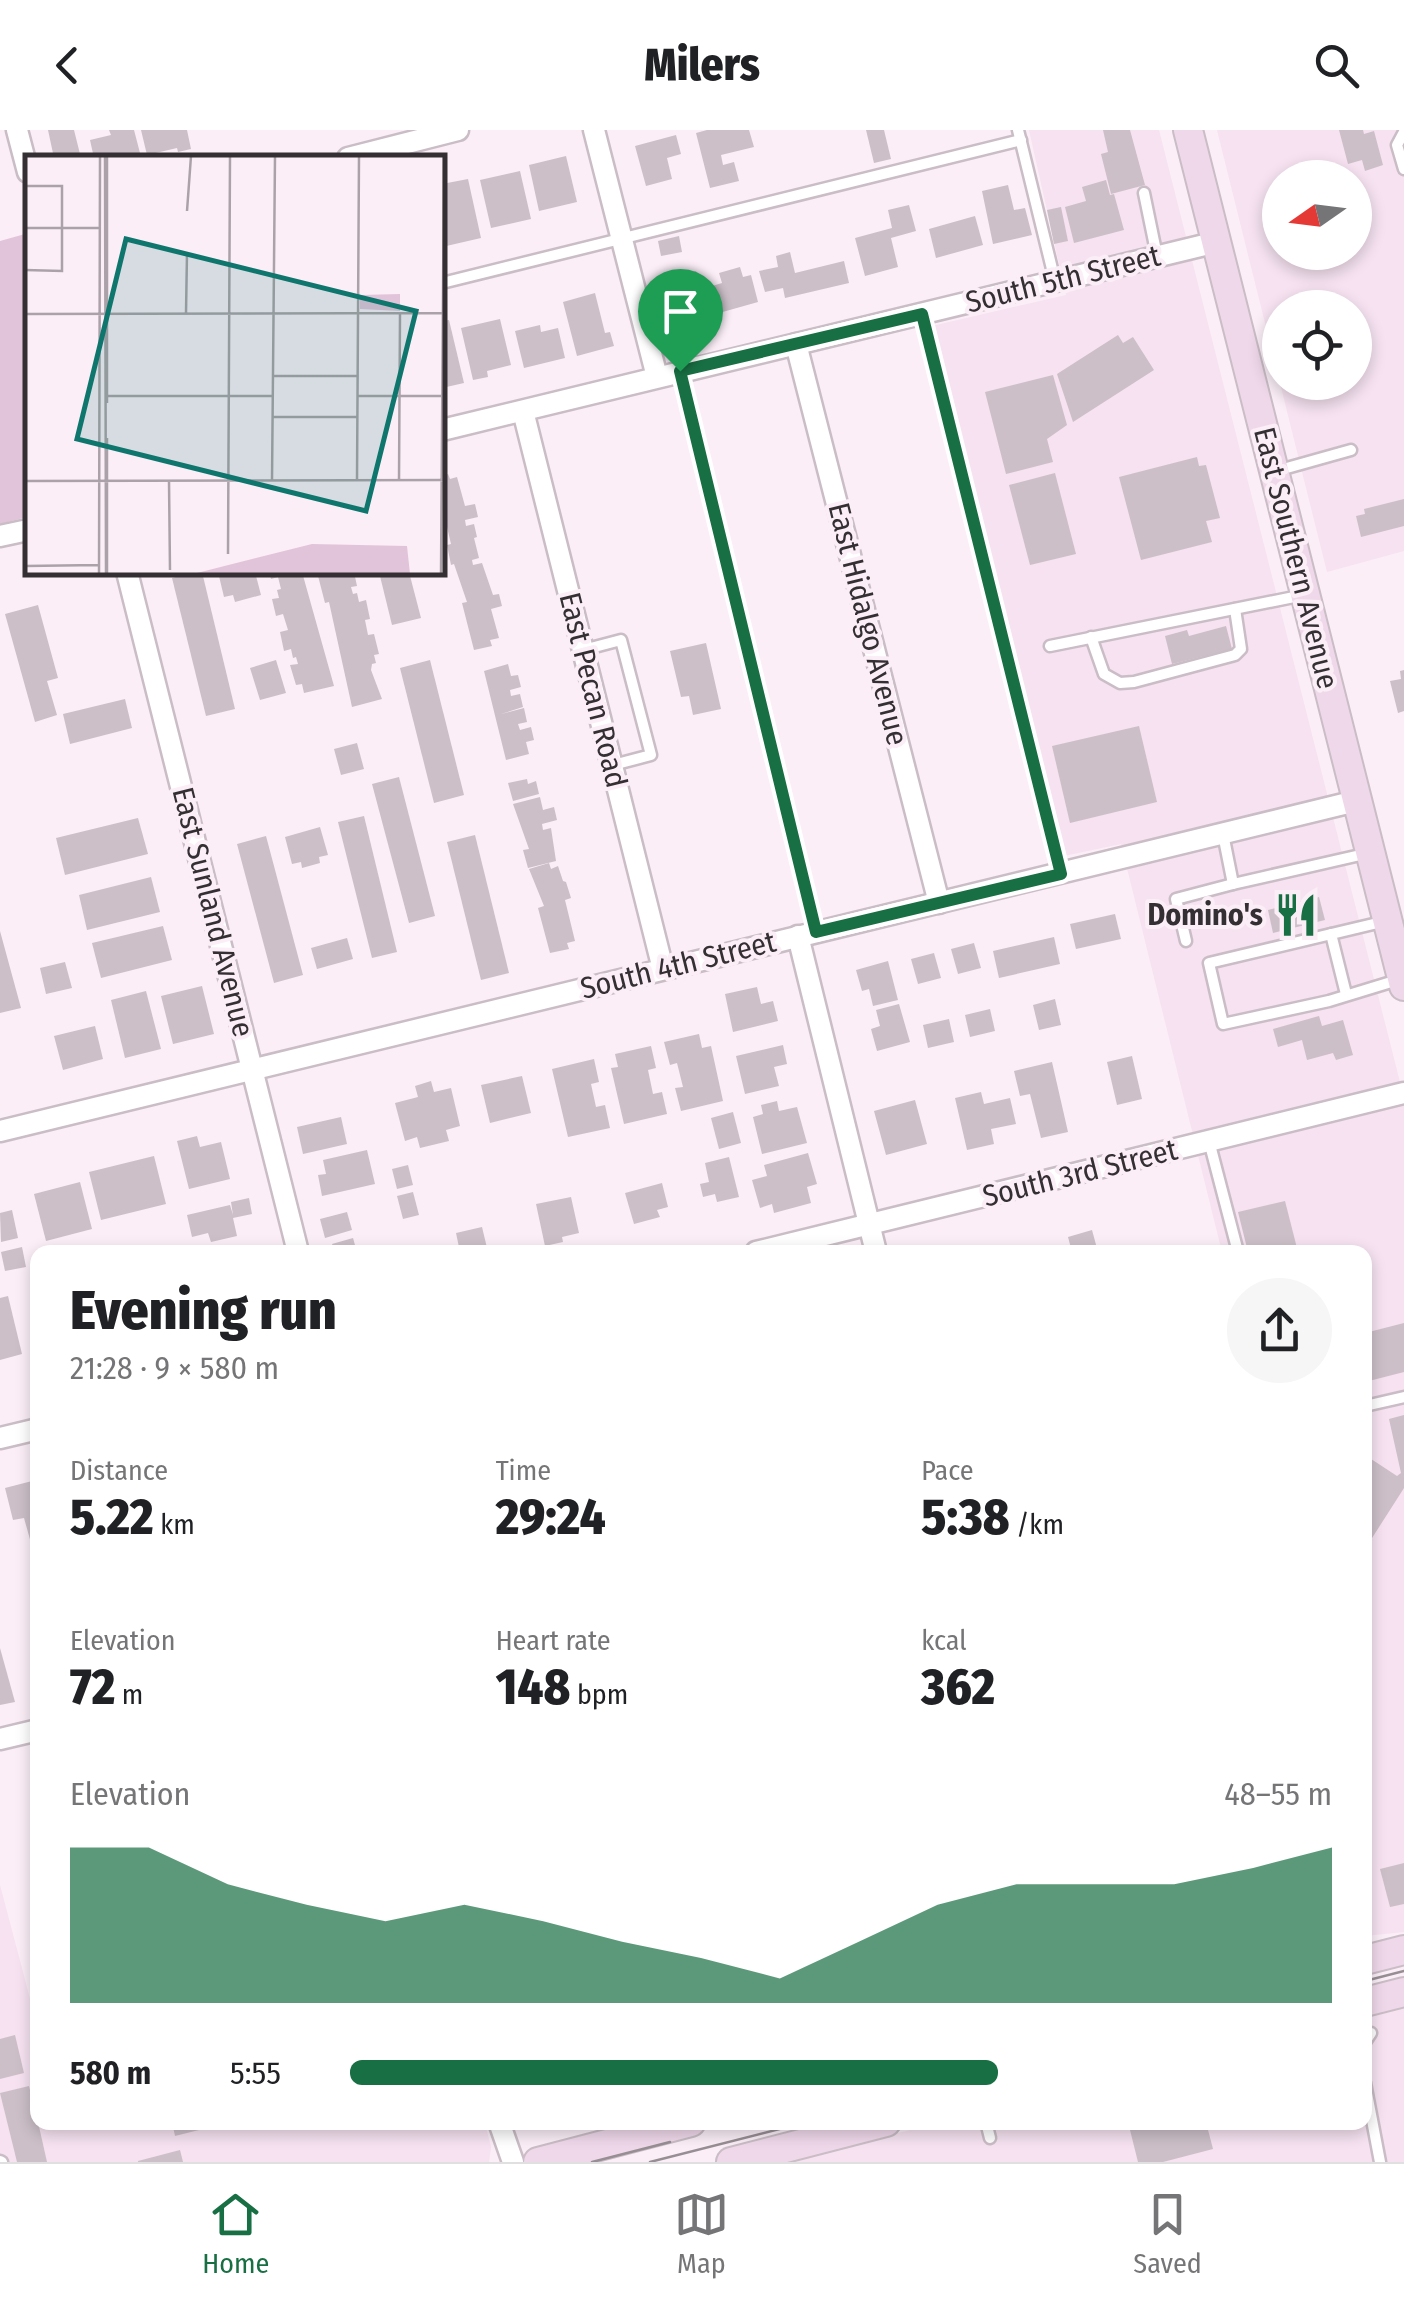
<!DOCTYPE html>
<html lang="en">
<head>
<meta charset="utf-8">
<style>
	:root { --surface:#fff; --page:#f6f6f6; --text:#202124; --muted:#757577; --line:#e0e0e0; --accent:#186f43 }
	body { margin:0; font-family:"Fira Sans Condensed",sans-serif; background:var(--page); color:var(--text); height:100vh; display:flex; flex-direction:column; font-size:38px; white-space:nowrap }
	* { box-sizing:border-box; margin:0 }
	p { font-size:32px; color:var(--muted) }
	.icon { flex:none; width:55px; height:55px; fill:none; stroke:currentColor; stroke-width:2; stroke-linecap:round; stroke-linejoin:round }
	.map { position:relative; flex:1; overflow:hidden }
	.drawer { position:absolute; left:30px; top:1115px; width:1342px; height:885px; display:flex; flex-direction:column; background:var(--surface); border-radius:20px; box-shadow:0 5px 15px #0003 }
	.drawer>* { flex:none }
	.needle { width:65px; rotate:256deg }
	.fabs { position:absolute; left:1262px; top:30px; display:grid; gap:20px }
	.fabs a { display:grid; place-items:center; width:110px; height:110px; border-radius:50%; background:var(--surface); box-shadow:0 5px 15px #0003; font-size:50px }
	.pin { position:absolute; display:grid; place-items:center; width:85px; height:85px; color:#fff; margin:-102px -42px; border-radius:50% 50% 50% 0; rotate:-45deg; box-shadow:0 0 10px #0007 }
	.pin .icon { rotate:45deg }
	.round { display:grid; place-items:center; flex:none; width:105px; height:105px; border-radius:52px; background:var(--page) }
	.summary { display:flex; align-items:center; justify-content:space-between; height:170px; padding:0 40px }
	h1 { font-size:55px; font-weight:800; line-height:75px }
	.figures { display:grid; grid-template-columns:repeat(3,1fr); gap:15px; height:170px; padding:10px 40px }
	.figures div { display:grid; align-content:center }
	.figures b { font-size:50px; font-weight:800 }
	.figures small { font-size:28px; font-weight:400 }
	.figures p { font-size:28px }
	.chart { height:280px; padding:20px 40px }
	.chart p { display:flex; justify-content:space-between }
	.chart svg { width:100%; height:180px; margin-top:10px; fill:var(--accent); opacity:.7 }
	ul { padding:0 40px; list-style:none; font-size:32px }
	li { display:grid; grid-template-columns:160px 120px 1fr; align-items:center; height:75px }
	li i { height:25px; border-radius:12px; background:var(--accent) }
	header { display:flex; justify-content:space-between; align-items:center; height:130px; padding:0 40px; background:var(--surface); font-size:45px; font-weight:800 }
	.menu { display:flex; justify-content:space-around; align-items:center; height:140px; border-top:2px solid var(--line); background:var(--surface); font-size:28px; color:var(--muted) }
	.menu a { display:grid; justify-items:center; gap:5px }
	.menu .on { color:var(--accent) }
	.map>svg:first-child { display:block }
	.built { fill:#f6e2f1; fill-rule:evenodd }
	.green { fill:#e2c4da }
	.building { fill:#ccbfc8 }
	.lines { fill:none; stroke-linecap:round; stroke-linejoin:round }
	.lane-casing { stroke:#cabdc6; stroke-width:15 }
	.street-casing { stroke:#cabdc6; stroke-width:25 }
	.secondary-casing { stroke:#cabdc6; stroke-width:32 }
	.lane { stroke:#fff; stroke-width:10 }
	.street { stroke:#fff; stroke-width:20 }
	.secondary { stroke:#efd8ea; stroke-width:28 }
	.tram { stroke:#978e94; stroke-width:2.5 }
	.route-casing { stroke:#fff; stroke-width:20 }
	.route { stroke:#186f43; stroke-width:12 }
	.labels { text-anchor:middle; stroke-width:8; stroke-linejoin:round; paint-order:stroke }
	.street-label { font-size:30px; fill:#342f33; stroke:#fbeef7 }
	.poi-label { font-size:30px; font-weight:bold; fill:#342f33; stroke:#fbeef7; text-anchor:end }
	.inset-road { fill:none; stroke:#aba2a9; stroke-width:2.5 }
	.view { fill:#0f766e; fill-opacity:0.15; stroke:#0f766e; stroke-width:5 }
	.inset-edge { fill:none; stroke:#342f33; stroke-width:5 }
</style>
</head>
<body>
<header><svg class="icon" aria-label="back" viewBox="0 0 24 24"><path d="M15 5l-7 7 7 7"/></svg>Milers<svg class="icon" aria-label="search" viewBox="0 0 24 24"><circle cx="10" cy="10" r="6"/><path d="M15 15l6 6"/></svg></header>
<div class="map">
<svg width="1404" height="2032" viewBox="0 0 1404 2032">
	<rect width="100%" height="100%" fill="#fbeef7"/>
	<!-- built -->
	<g class="built">
		<polygon points="1029,0 1159,0 1404,968 1404,1802 1365,1806 1365,1122 1222,1122 1121,714 1064,726 932,196 1066,165"/>
		<path d="M1217,0H1404V421L1327,442ZM1280,48H1355V122H1280ZM1280,178H1355V252H1280Z"/>
		<polygon points="0,1755 37,1895 38,1992 485,1993 491,2017 489,2032 0,2032"/>
		<polygon points="1404,1874 1404,2032 782,2032 938,1993 1365,1992 1365,1883"/>
	</g>
	<!-- green -->
	<polygon class="green" points="25,104 27,387 0,394 0,111"/>
	<!-- building -->
	<g class="building">
		<polygon points="48,0 74,0 81,28 54,28"/>
		<polygon points="109,0 134,0 140,23 120,28 94,28 90,10 111,5"/>
		<polygon points="141,0 187,0 191,19 178,22 177,18 147,25"/>
		<polygon points="707,0 749,0 754,17 721,25 723,35 734,32 739,51 710,58 696,3"/>
		<polygon points="866,0 884,0 891,29 874,33"/>
		<polygon points="1103,0 1130,0 1145,55 1111,64 1101,24 1108,22"/>
		<polygon points="1339,0 1363,0 1364,4 1374,1 1383,35 1365,41 1362,30 1348,34"/>
		<polygon points="676,5 681,24 667,28 672,49 646,56 635,16"/>
		<polygon points="566,26 577,72 539,81 529,35"/>
		<polygon points="520,41 531,89 491,98 480,50"/>
		<polygon points="468,49 481,108 442,117 442,54"/>
		<polygon points="1106,50 1110,65 1114,64 1124,100 1074,113 1065,77 1086,71 1082,57"/>
		<polygon points="1008,55 1014,80 1025,78 1032,105 993,114 982,61"/>
		<polygon points="909,75 916,101 891,108 898,137 865,146 855,108 892,98 888,80"/>
		<polygon points="1061,77 1068,111 1054,114 1047,80"/>
		<polygon points="975,86 983,115 936,128 929,99"/>
		<polygon points="679,106 682,122 661,126 658,111"/>
		<polygon points="790,122 795,143 844,131 849,153 785,168 783,158 765,162 759,141 778,137 776,126"/>
		<polygon points="740,137 743,147 751,145 758,172 719,183 712,156 722,153 719,143"/>
		<polygon points="696,141 708,184 681,191 669,149"/>
		<polygon points="595,163 605,203 610,202 614,216 577,226 563,172"/>
		<polygon points="500,189 511,235 487,241 488,247 473,250 461,198"/>
		<polygon points="449,190 464,253 442,258 442,191"/>
		<polygon points="540,195 541,202 558,198 565,228 524,238 515,201"/>
		<polygon points="1118,205 1123,213 1133,207 1154,240 1073,292 1057,244"/>
		<polygon points="1053,245 1067,295 1047,309 1053,332 1006,344 985,262"/>
		<polygon points="1197,327 1199,336 1206,335 1220,388 1206,391 1212,412 1141,430 1119,347"/>
		<polygon points="1055,343 1076,424 1030,435 1009,355"/>
		<polygon points="448,344 450,349 457,347 465,376 475,374 478,387 465,390 466,396 474,394 477,407 474,408 479,428 472,430 473,435 482,433 493,465 499,464 502,476 491,479 499,508 490,510 492,516 474,520 462,473 467,472 454,434 451,435 447,415 451,414 447,397 442,396 442,346"/>
		<polygon points="1404,369 1404,396 1361,407 1356,386 1365,384 1364,379"/>
		<polygon points="194,442 202,442 235,579 206,586 172,448"/>
		<polygon points="218,442 255,442 261,465 235,472 233,465 224,467"/>
		<polygon points="269,442 302,442 334,556 304,563 302,554 296,555 290,535 298,534 296,527 293,528 291,519 284,521 280,502 288,500 283,484 276,486 272,469 279,468 277,460 281,459 278,447 271,449"/>
		<polygon points="317,442 354,442 357,456 351,457 353,464 357,463 359,472 366,470 370,489 365,490 368,505 374,504 379,524 374,525 376,533 372,534 371,540 382,569 352,577 329,472 325,473"/>
		<polygon points="379,442 409,442 421,488 392,495"/>
		<polygon points="38,475 58,548 47,551 57,585 35,592 5,484"/>
		<polygon points="1226,496 1232,519 1172,534 1165,506 1187,500 1189,506"/>
		<polygon points="706,513 721,579 693,585 689,566 681,567 670,521"/>
		<polygon points="276,530 286,563 260,570 250,538"/>
		<polygon points="430,530 464,665 434,673 400,538"/>
		<polygon points="508,534 511,546 518,545 521,557 510,560 511,566 520,564 523,577 501,584 524,578 527,592 518,594 520,600 531,597 534,610 526,612 529,624 506,630 484,541"/>
		<polygon points="1404,540 1404,581 1398,583 1390,551 1401,549 1400,541"/>
		<polygon points="125,569 132,598 70,614 63,584"/>
		<polygon points="1139,596 1157,672 1070,693 1052,616"/>
		<polygon points="357,613 364,639 341,645 334,619"/>
		<polygon points="399,647 435,786 409,793 372,654"/>
		<polygon points="527,649 528,654 536,651 539,664 513,671 508,653"/>
		<polygon points="540,667 543,680 554,677 557,690 542,694 543,700 551,698 556,731 528,738 523,720 529,719 513,674"/>
		<polygon points="364,686 397,822 372,828 338,692"/>
		<polygon points="138,688 148,724 65,745 56,708"/>
		<polygon points="320,697 328,725 319,727 320,733 302,738 301,732 292,734 285,707"/>
		<polygon points="475,705 509,843 481,850 447,712"/>
		<polygon points="266,706 303,845 274,853 237,714"/>
		<polygon points="549,733 551,739 558,736 563,751 566,752 571,768 565,770 575,811 567,813 569,819 550,823 538,778 544,776 529,739"/>
		<polygon points="151,747 160,782 87,800 79,765"/>
		<polygon points="1319,767 1325,790 1273,803 1268,780"/>
		<polygon points="1115,784 1121,809 1076,819 1070,794"/>
		<polygon points="163,796 172,830 101,848 92,813"/>
		<polygon points="0,801 21,878 0,883"/>
		<polygon points="1054,807 1060,834 999,848 993,821"/>
		<polygon points="347,808 353,829 317,839 311,818"/>
		<polygon points="974,813 981,838 958,844 951,819"/>
		<polygon points="934,823 941,848 918,854 911,829"/>
		<polygon points="888,831 898,870 873,876 869,859 862,861 856,840"/>
		<polygon points="65,832 72,858 46,864 40,838"/>
		<polygon points="202,856 214,904 173,914 161,866"/>
		<polygon points="757,857 761,874 773,871 778,891 733,902 725,864"/>
		<polygon points="146,861 161,919 125,928 111,870"/>
		<polygon points="1055,869 1061,895 1039,900 1033,875"/>
		<polygon points="899,874 910,912 877,921 871,899 880,896 876,880"/>
		<polygon points="990,879 995,901 970,907 965,885"/>
		<polygon points="1319,886 1322,896 1343,890 1353,925 1336,930 1333,923 1307,930 1302,910 1278,917 1273,899"/>
		<polygon points="949,889 954,912 928,918 923,895"/>
		<polygon points="95,896 103,929 63,940 54,906"/>
		<polygon points="699,904 702,918 711,916 723,971 681,981 675,958 683,957 677,933 670,935 664,912"/>
		<polygon points="783,915 787,934 774,937 779,956 745,964 736,926"/>
		<polygon points="651,916 656,938 648,940 653,964 662,962 667,984 624,994 611,938 618,937 615,924"/>
		<polygon points="1132,926 1142,969 1117,975 1107,932"/>
		<polygon points="594,929 599,952 591,954 596,977 605,975 610,998 568,1007 552,939"/>
		<polygon points="1052,932 1068,1002 1041,1008 1030,964 1020,966 1014,941"/>
		<polygon points="522,946 531,983 490,993 481,955"/>
		<polygon points="431,951 434,962 451,958 460,996 446,1000 449,1011 420,1018 417,1007 405,1011 395,973 418,967 415,956"/>
		<polygon points="981,962 984,974 1010,968 1016,994 991,999 994,1014 967,1020 955,968"/>
		<polygon points="915,970 927,1014 886,1025 874,981"/>
		<polygon points="777,971 779,981 797,977 807,1013 762,1024 753,987 763,984 761,975"/>
		<polygon points="733,982 741,1013 719,1019 711,988"/>
		<polygon points="341,987 347,1014 303,1024 297,997"/>
		<polygon points="197,1006 200,1017 221,1012 230,1049 189,1059 177,1011"/>
		<polygon points="367,1020 375,1054 322,1066 318,1045 326,1044 323,1030"/>
		<polygon points="808,1023 817,1054 807,1057 811,1073 774,1083 772,1074 760,1078 752,1050 767,1046 764,1035"/>
		<polygon points="154,1026 166,1074 101,1090 89,1042"/>
		<polygon points="729,1027 739,1067 717,1072 715,1064 703,1067 700,1054 709,1052 705,1033"/>
		<polygon points="408,1035 413,1055 397,1059 392,1039"/>
		<polygon points="80,1052 92,1099 46,1111 34,1064"/>
		<polygon points="662,1053 668,1077 657,1080 660,1087 634,1094 625,1063"/>
		<polygon points="413,1062 419,1085 403,1089 397,1066"/>
		<polygon points="571,1067 579,1103 562,1107 563,1112 545,1116 536,1074"/>
		<polygon points="249,1068 252,1084 233,1088 237,1106 211,1112 208,1103 192,1107 187,1085 230,1075 233,1085 231,1072"/>
		<polygon points="1285,1071 1298,1122 1248,1122 1238,1082"/>
		<polygon points="12,1080 18,1108 1,1112 0,1083"/>
		<polygon points="347,1082 352,1100 325,1108 320,1089"/>
		<polygon points="482,1097 488,1122 460,1122 456,1103"/>
		<polygon points="1092,1100 1098,1122 1072,1122 1068,1107"/>
		<polygon points="353,1108 357,1122 335,1122 332,1114"/>
		<polygon points="22,1117 26,1137 5,1141 1,1122"/>
		<polygon points="8,1166 22,1224 0,1230 0,1168"/>
		<polygon points="1404,1193 1404,1242 1365,1252 1365,1203"/>
		<polygon points="1404,1285 1404,1358 1365,1419 1365,1325 1397,1346 1401,1343 1389,1289"/>
		<polygon points="36,1350 38,1411 31,1413 24,1388 13,1390 5,1358"/>
		<polygon points="0,1518 15,1572 0,1575"/>
		<polygon points="1404,1733 1404,1774 1390,1777 1380,1739"/>
		<polygon points="15,1905 24,1943 0,1949 0,1909"/>
		<polygon points="29,1956 38,1992 47,2032 17,2032 0,1963"/>
		<polygon points="172,1992 223,1992 223,1994 175,2006"/>
		<polygon points="1128,1992 1206,1992 1213,2019 1163,2032 1138,2032"/>
		<polygon points="180,2020 183,2032 138,2032 138,2031"/>
	</g>
	<g class="lines">
		<!-- lane casing -->
		<g class="lane-casing">
			<g id="lane">
				<polyline points="1018,0 1055,151"/>
				<polyline points="1404,2 1397,15 1404,39"/>
				<polyline points="1144,63 1157,126"/>
				<polyline points="442,153 1021,10"/>
				<polyline points="922,184 1061,744"/>
				<polyline points="680,242 815,802"/>
				<polyline points="1276,341 1351,320"/>
				<polyline points="1091,507 1104,544 1120,553 1134,552 1235,525 1241,519 1235,479"/>
				<polyline points="1050,516 1304,465"/>
				<polyline points="583,520 621,510 651,625 613,635"/>
				<polyline points="1223,704 1233,754 1369,723"/>
				<polyline points="1386,791 1209,833 1223,894 1329,871 1401,849"/>
				<polyline points="1331,804 1346,864"/>
				<polyline points="1186,811 1176,769 1233,754"/>
				<polyline points="1209,1011 1238,1122"/>
				<polyline points="1365,1276 1404,1267"/>
				<polyline points="1365,1912 1371,1903"/>
				<polyline points="1365,1953 1380,2032"/>
				<polyline points="986,1992 990,2008"/>
				<polyline points="0,2031 2,2032"/>
			</g>
		</g>
		<!-- street casing -->
		<g class="street-casing">
			<g id="street">
				<polyline points="17,0 28,42"/>
				<polyline points="594,0 657,247"/>
				<polyline points="348,28 458,0"/>
				<polyline points="796,214 939,773"/>
				<polyline points="523,281 663,839"/>
				<polyline points="442,300 1217,112"/>
				<polyline points="0,406 28,400"/>
				<polyline points="127,442 298,1122"/>
				<polyline points="798,806 876,1122"/>
				<polyline points="0,1001 1356,671"/>
				<polyline points="756,1122 1404,963"/>
				<polyline points="0,1308 38,1299"/>
				<polyline points="0,1609 38,1600"/>
				<polyline points="499,1992 513,2032"/>
			</g>
		</g>
		<!-- secondary casing -->
		<g class="secondary-casing">
			<g id="secondary">
				<polyline points="1188,0 1404,856"/>
				<polyline points="1365,1830 1404,1820"/>
				<polyline points="1365,1872 1404,1862"/>
				<polyline points="538,2032 691,1992"/>
				<polyline points="731,2032 886,1992"/>
			</g>
		</g>
		<!-- lane -->
		<use href="#lane" class="lane"/>
		<!-- street -->
		<use href="#street" class="street"/>
		<!-- secondary -->
		<use href="#secondary" class="secondary"/>
		<!-- tram -->
		<g class="tram">
			<polyline points="1365,1851 1404,1841"/>
			<polyline points="592,2032 670,2012"/>
			<polyline points="650,2032 807,1992"/>
		</g>
	</g>
	<g class="lines">
		<!-- route casing -->
		<g class="route-casing">
			<polygon id="route" points="922,184 1061,744 816,802 680,241"/>
		</g>
		<!-- route -->
		<use href="#route" class="route"/>
	</g>
	<!-- icons -->
	<defs>
		<g id="restaurant-bare" transform="scale(3.45)"><path d="M-5-6h1v4h1v-4h1v4h1v-4h1v5L-1.5 .5V6h-2V.5L-5-1ZM5-6V6H3V1.5H1.5Q1.5-4 5-6Z" fill="#186f43" stroke="#fbeef7" stroke-width="2.5" paint-order="stroke"/></g>
	</defs>
	<g fill-rule="evenodd">
		<use href="#restaurant-bare" x="1296" y="785"/>
	</g>
	<g class="labels">
		<!-- street labels -->
		<g class="street-label">
			<text transform="translate(1063 149) rotate(-14)" y="10">South 5th Street</text>
			<text transform="translate(1296 428) rotate(76)" y="10">East Southern Avenue</text>
			<text transform="translate(868 494) rotate(76)" y="10">East Hidalgo Avenue</text>
			<text transform="translate(593 560) rotate(76)" y="10">East Pecan Road</text>
			<text transform="translate(213 782) rotate(76)" y="10">East Sunland Avenue</text>
			<text transform="translate(678 835) rotate(-14)" y="10">South 4th Street</text>
			<text transform="translate(1080 1043) rotate(-14)" y="10">South 3rd Street</text>
		</g>
		<!-- poi labels -->
		<g class="poi-label">
			<text x="1263" y="795">Domino's</text>
		</g>
	</g>
	<!-- overview -->
	<g transform="translate(25 25)">
		<rect width="420" height="420" fill="#fbeef7"/>
		<path d="M375,139V156L335,154V140ZM287,389L382,391L385,419H168Z" fill="#e2c4da"/>
		<path class="inset-road" d="M80,1L81,419M0,31H37V116L0,115M162,56L166,1M0,73H75M161,158L162,98M0,159L417,158M248,221H332M82,241H248M333,241H417M82,248V1M248,262H332M82,283V419M332,325L334,1M374,325L375,159M0,326L420,325M144,326L145,415M247,326L250,1M203,399L205,1M0,411L74,410M74,419L75,1M416,419L419,1"/>
		<path class="view" d="M101,84L391,156L341,356L52,284Z"/>
		<rect width="420" height="420" class="inset-edge"/>
	</g>
</svg>
<div class="fabs">
<a><svg class="needle" viewBox="-14 -14 28 28"><path d="M0-13l5 13h-10z" fill="#e53935"/><path d="M0 13l5-13h-10z" fill="#757577"/></svg></a>
<a><svg class="icon" aria-label="locate" viewBox="0 0 24 24"><circle cx="12" cy="12" r="6"/><path d="M12 2v4M12 18v4M2 12h4M18 12h4"/></svg></a>
</div>
<div class="pin" style="left:680px;top:241px;background:#1e9e55"><svg class="icon" aria-label="arrive" viewBox="0 0 24 24"><path d="M6 21V4h12l-3 4 3 4H6"/></svg></div>
<section class="drawer">
<div class="summary"><div><h1>Evening run</h1><p>21:28 · 9 × 580 m</p></div><a class="round"><svg class="icon" aria-label="share" viewBox="0 0 24 24"><path d="M12 15V3M7 8l5-5 5 5M5 13v7h14v-7"/></svg></a></div>
<div class="figures">
<div><p>Distance</p><b>5.22<small> km</small></b></div>
<div><p>Time</p><b>29:24</b></div>
<div><p>Pace</p><b>5:38<small> /km</small></b></div>
</div>
<div class="figures">
<div><p>Elevation</p><b>72<small> m</small></b></div>
<div><p>Heart rate</p><b>148<small> bpm</small></b></div>
<div><p>kcal</p><b>362</b></div>
</div>
<div class="chart"><p><span>Elevation</span>48–55 m</p>
<svg viewBox="0 0 160 44" preserveAspectRatio="none"><path d="M0 44V6L10 6L20 15L30 20L40 24L50 20L60 24L70 29L80 33L90 38L100 29L110 20L120 15L130 15L140 15L150 11L160 6V44z"/></svg>
</div>
<ul>
<li><b>580 m</b>5:55<i style="width:66%"></i></li>
</ul>
</section>
</div>
<nav class="menu">
<a class="on"><svg class="icon" aria-label="home" viewBox="0 0 24 24"><path d="M3 11l9-7 9 7M6 9v11h12V9"/></svg>Home</a>
<a><svg class="icon" aria-label="map" viewBox="0 0 24 24"><path d="M3 6l6-2 6 2 6-2v14l-6 2-6-2-6 2zM9 4v14M15 6v14"/></svg>Map</a>
<a><svg class="icon" aria-label="saved" viewBox="0 0 24 24"><path d="M7 4h10v16l-5-4-5 4z"/></svg>Saved</a>
</nav>
</body>
</html>
